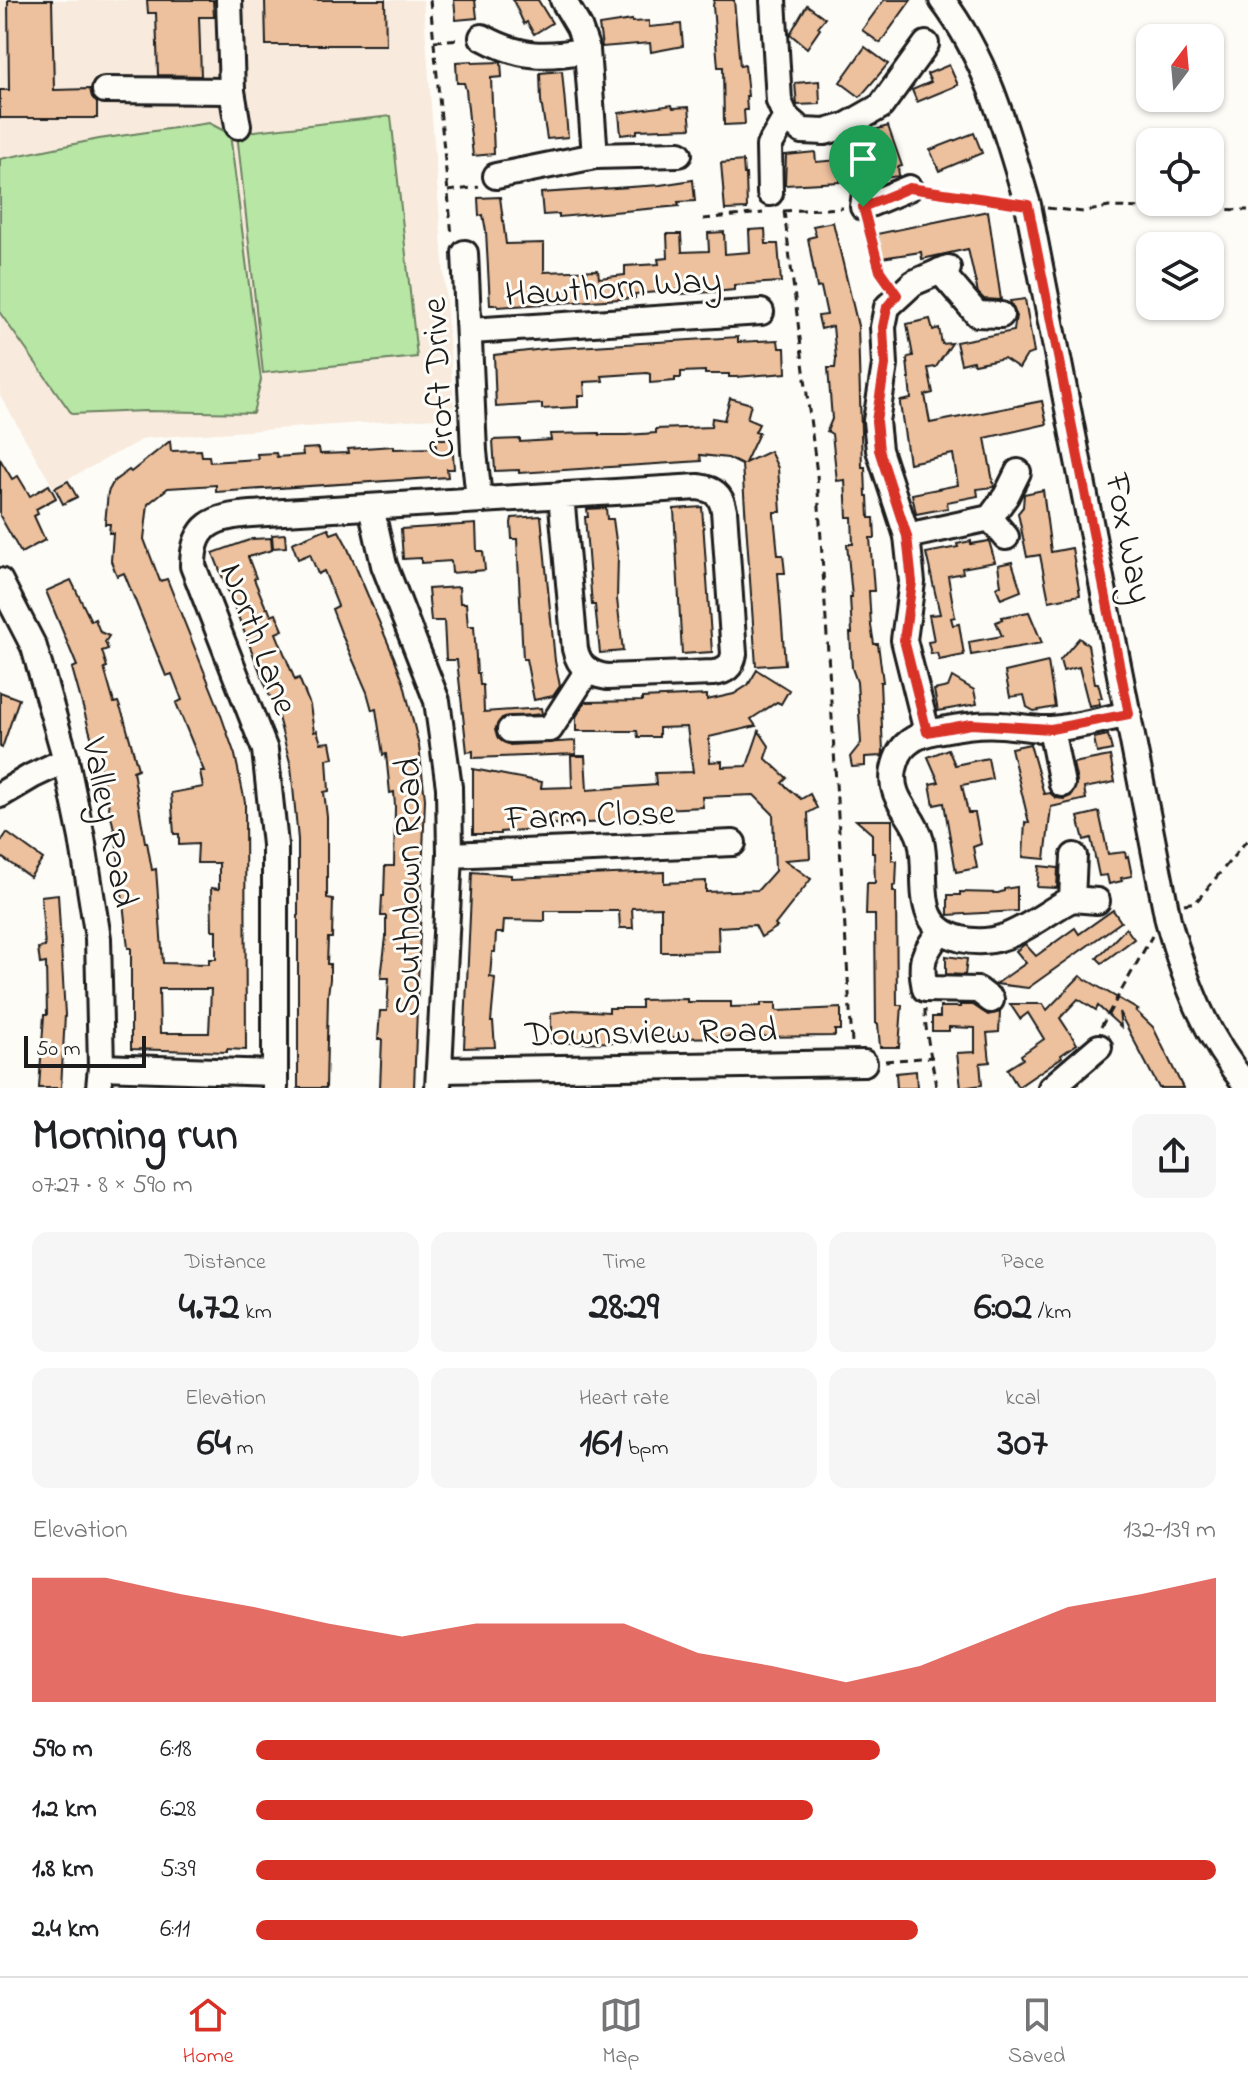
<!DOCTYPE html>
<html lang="en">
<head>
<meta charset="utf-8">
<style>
	:root { --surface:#fff; --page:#f6f6f6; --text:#202124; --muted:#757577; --line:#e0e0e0; --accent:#d93025 }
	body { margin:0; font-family:"Indie Flower",sans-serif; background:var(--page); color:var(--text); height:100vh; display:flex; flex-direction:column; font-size:30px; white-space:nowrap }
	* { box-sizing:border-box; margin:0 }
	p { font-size:26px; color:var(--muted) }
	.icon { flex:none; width:44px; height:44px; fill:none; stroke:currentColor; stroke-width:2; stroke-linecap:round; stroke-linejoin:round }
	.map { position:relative; height:1088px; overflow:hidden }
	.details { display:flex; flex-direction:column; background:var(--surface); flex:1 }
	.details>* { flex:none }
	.needle { width:52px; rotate:16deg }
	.buttons { position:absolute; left:1136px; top:24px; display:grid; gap:16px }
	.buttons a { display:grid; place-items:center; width:88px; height:88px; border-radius:16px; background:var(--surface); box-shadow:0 2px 6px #0004; font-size:40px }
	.scale { position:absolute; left:24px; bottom:20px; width:122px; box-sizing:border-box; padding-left:8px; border:4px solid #1c1c1c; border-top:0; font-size:22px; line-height:28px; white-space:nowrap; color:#1c1c1c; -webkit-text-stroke:6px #fdfcf7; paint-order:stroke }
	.pin { position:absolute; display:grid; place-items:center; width:68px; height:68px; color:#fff; margin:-82px -34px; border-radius:50% 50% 50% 0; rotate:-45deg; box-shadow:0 0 8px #0007 }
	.pin .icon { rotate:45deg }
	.round { display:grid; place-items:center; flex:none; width:84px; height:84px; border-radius:16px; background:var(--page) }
	.headline { display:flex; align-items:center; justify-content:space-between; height:136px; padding:0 32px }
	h1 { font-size:44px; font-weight:700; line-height:60px }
	.metrics { display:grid; grid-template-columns:repeat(3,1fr); gap:12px; height:136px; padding:8px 32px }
	.metrics div { display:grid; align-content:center; border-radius:16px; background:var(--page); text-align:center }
	.metrics b { font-size:40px; font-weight:700 }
	.metrics small { font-size:22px; font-weight:400 }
	.metrics p { font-size:22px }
	.chart { height:224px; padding:16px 32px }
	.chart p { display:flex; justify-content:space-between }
	.chart svg { width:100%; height:144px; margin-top:8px; fill:var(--accent); opacity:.7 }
	ul { padding:0 32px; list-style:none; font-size:26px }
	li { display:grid; grid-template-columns:128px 96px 1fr; align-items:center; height:60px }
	li i { height:20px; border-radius:10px; background:var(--accent) }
	.menu { display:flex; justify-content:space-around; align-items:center; height:112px; border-top:2px solid var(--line); background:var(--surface); font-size:22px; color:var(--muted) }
	.menu a { display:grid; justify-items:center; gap:4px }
	.menu .active { color:var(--accent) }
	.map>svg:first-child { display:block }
	.built { fill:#f8eadc }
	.green { fill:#b8e6a5; stroke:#6a8160; stroke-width:2 }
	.building { fill:#edc19d; stroke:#1c1c1c; stroke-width:2; fill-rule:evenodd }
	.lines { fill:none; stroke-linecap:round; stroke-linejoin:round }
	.minor-casing { stroke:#1c1c1c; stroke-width:30 }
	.path { stroke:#1c1c1c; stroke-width:3; stroke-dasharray:8 6; stroke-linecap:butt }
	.minor { stroke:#fdfcf7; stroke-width:24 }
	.route-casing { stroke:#fff; stroke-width:16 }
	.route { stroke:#d93025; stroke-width:10 }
	.labels { text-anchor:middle; stroke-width:6; stroke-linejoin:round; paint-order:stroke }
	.street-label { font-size:36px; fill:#1c1c1c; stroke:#fdfcf7 }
</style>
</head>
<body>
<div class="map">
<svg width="1248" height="1088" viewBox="0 0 1248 1088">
	<rect width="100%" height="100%" fill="#fdfcf7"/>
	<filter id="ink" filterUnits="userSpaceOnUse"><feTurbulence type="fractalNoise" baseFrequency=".0125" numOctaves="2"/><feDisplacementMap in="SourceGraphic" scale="16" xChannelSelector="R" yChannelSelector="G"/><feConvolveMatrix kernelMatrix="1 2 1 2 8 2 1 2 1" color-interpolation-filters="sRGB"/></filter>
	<g filter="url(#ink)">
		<!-- built -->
		<polygon class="built" points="0,0 423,0 454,407 435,409 435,418 145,438 53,487 0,395"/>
		<!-- green -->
		<g class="green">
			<polygon points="391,116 417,357 263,373 237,133"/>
			<polygon points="209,123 230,134 261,380 253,413 145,411 72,414 0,313 0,159 99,139"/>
		</g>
		<!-- building -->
		<g class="building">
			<polygon points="8,0 52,0 54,90 90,89 92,97 97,103 97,118 0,118 0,90 9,90"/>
			<polygon points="147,0 213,0 214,17 199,17 201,76 158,75 156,13 148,13"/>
			<polygon points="265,0 385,0 386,45 266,45"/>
			<polygon points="454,0 475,0 477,18 456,20"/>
			<polygon points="513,0 538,0 552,23 534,34 527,22 524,24"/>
			<polygon points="714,0 734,0 740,66 745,65 748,96 746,96 747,110 744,110 745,124 724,125 723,67 718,67 713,6"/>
			<polygon points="884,0 911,0 880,43 862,30"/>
			<polygon points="807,5 825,18 818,27 820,29 807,48 790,34"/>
			<polygon points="632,20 632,22 649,21 649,27 681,24 683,46 651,52 650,43 602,47 599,25"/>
			<polygon points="865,47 888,64 860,97 840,82"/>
			<polygon points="472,61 472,63 501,62 502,77 491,78 494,154 473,156 466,90 464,83 457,83 456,62"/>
			<polygon points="949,65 958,85 917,102 912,90 931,82 927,74"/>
			<polygon points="562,71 568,137 547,139 541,101 540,73"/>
			<polygon points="819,81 820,104 797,105 795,83"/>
			<polygon points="672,105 673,108 689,107 691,128 637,130 637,133 621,135 619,113"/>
			<polygon points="888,126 902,166 898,167 899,176 884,178 868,132"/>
			<polygon points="974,133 982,153 939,171 930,150"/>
			<polygon points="815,152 816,162 839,160 840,182 785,185 786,155"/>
			<polygon points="743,161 744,174 746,174 747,209 725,210 721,163"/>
			<polygon points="693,180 695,201 678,202 679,206 559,217 559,214 543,215 541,193 660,185"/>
			<polygon points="500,197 506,244 544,243 544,272 598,270 599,278 625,275 625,266 659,264 658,259 668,258 667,234 681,234 682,252 709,251 708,233 724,232 725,254 750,252 749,230 765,229 766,244 778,244 781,282 734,285 734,290 713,292 681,294 681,290 635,294 635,298 498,307 498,305 490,305 486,231 483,215 479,216 478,198"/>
			<polygon points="988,211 1001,300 984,299 978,293 968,249 922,259 921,252 881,258 877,234"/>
			<polygon points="833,222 858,326 862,467 865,467 866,496 868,496 869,518 874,518 875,538 870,538 874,591 869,591 871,626 874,644 878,644 883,682 880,682 883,752 882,756 865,757 865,766 852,767 850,757 861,743 857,682 852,668 850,633 852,633 850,597 852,597 847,544 853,544 852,517 847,517 845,480 837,481 832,434 827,431 832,419 828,368 835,368 836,359 833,326 821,329 818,316 827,315 821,287 817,288 808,238 816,236 813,226"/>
			<polygon points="1025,299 1034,353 1027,355 1019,368 1004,358 974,364 973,361 961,364 956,342 1014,331 1016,315 1010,301"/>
			<polygon points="930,319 933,330 939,328 942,344 952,343 936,367 928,368 933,393 925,395 930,423 1042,401 1047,424 985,438 994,487 977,489 978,496 947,502 948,508 916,514 912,494 958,485 953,454 909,463 900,404 900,401 911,399 907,360 908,357 913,356 907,324"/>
			<polygon points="738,337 738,342 778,340 779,348 785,348 786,373 736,377 729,377 729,374 705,374 705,371 681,372 681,378 675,378 675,381 650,383 650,374 647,373 602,376 603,381 584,382 585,396 578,396 578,407 542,409 542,404 496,407 494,355 544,349"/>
			<polygon points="730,398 751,404 747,419 759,424 755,432 759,433 745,463 770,451 778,468 781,512 774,512 774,515 778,555 783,555 785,573 778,573 785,664 756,666 742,465 728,458 700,455 701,461 519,473 519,470 495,471 493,440 520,439 520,442 551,440 550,434 599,433 600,435 626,435 656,433 656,429 711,427 712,418 724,420"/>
			<path d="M436,439H452L454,469H447L448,477L216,492V485L168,488L148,504L144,539L160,581L167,579L216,701L235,755L245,802L246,1050L227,1049V1052L131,1049V948H128L116,838L101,772L72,668L77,666L46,591L71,580L91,621L95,619L100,632L109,636L105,642L108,649L102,651L107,667L104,668L114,703L118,702L124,718L138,769L133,771L145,842H147L152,870L156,869L163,963L209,964V959H216V930H212L211,888L219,889V863H197L198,844L179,845V834H174L171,793L203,787L200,771H204L176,703L182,700L172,674L166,676L124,573L117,576L111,561L113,533H109L110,524H105L108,492L114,481L129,470L131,472L170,441L171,451L201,450L202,456H209L210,462L258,459L257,454L276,453L277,457L303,455L302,449L319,448L320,454L349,453L348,449L394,446V449L436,448ZM159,989H211L209,1033H160Z"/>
			<polygon points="0,459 12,479 18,476 30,496 49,485 56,498 36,509 38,514 34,516 45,540 21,553 0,516"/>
			<polygon points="68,481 77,497 63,504 55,488"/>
			<polygon points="1043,490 1051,552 1072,548 1080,595 1049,601 1040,555 1027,557 1018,513 1023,507 1024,494"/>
			<polygon points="702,507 712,652 682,654 674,509"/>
			<polygon points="606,508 607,519 613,519 618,555 617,599 623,651 600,653 595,605 592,605 585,517 588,517 587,509"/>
			<polygon points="541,516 555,661 560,686 553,696 534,700 526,659 523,659 517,539 512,539 511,523 512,518"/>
			<polygon points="476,524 477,551 483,551 485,570 452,573 451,561 421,563 421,558 403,559 401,529"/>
			<polygon points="328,528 331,534 339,531 346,544 394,657 404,684 419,746 425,799 414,1088 380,1088 382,1039 378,1039 380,1011 387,1011 389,978 381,978 386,937 386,916 381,916 382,896 384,896 385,866 394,866 395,806 394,792 390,793 386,754 383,755 376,709 372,710 367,692 342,635 332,609 338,606 324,571 318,574 310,554 298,559 292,543"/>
			<polygon points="285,534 286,547 273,548 272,535"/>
			<polygon points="271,538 272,550 248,557 256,578 254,579 266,608 268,608 271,616 276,614 283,630 276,633 295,680 299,678 310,705 314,732 317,731 321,743 330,742 333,758 327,759 329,791 324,792 327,817 327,898 333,899 332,938 328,938 327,964 330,964 330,979 328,995 326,1088 298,1088 298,840 291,766 278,717 213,553 252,539"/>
			<polygon points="971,541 971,544 989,541 995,562 962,568 963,573 948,576 955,617 951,618 953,625 959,624 964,655 939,660 937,653 931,654 928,642 934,641 929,615 940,614 926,553 958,547 957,544"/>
			<polygon points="1012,562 1021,591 1001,599 996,587 1001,585 998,565"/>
			<polygon points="459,587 460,603 466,603 468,626 474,626 477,673 479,673 480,685 483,685 484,712 541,708 542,714 502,718 495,730 498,738 510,745 575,741 576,754 473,758 473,751 467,752 457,660 446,660 444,621 431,621 428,589"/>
			<polygon points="1029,612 1042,643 971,655 969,642 1002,636 996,622 1003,619 1002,617"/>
			<polygon points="1079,638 1088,645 1095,683 1098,683 1102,698 1098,698 1100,704 1089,706 1079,667 1063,671 1060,660"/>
			<polygon points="1048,662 1055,707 1034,711 1027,707 1024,695 1010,697 1005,672"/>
			<polygon points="757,670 789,690 781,704 777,702 751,719 756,726 709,737 710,762 722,761 722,767 747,766 759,731 769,746 765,758 787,778 782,783 801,799 810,794 817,808 808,813 810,858 785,860 811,879 775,925 777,927 761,937 755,925 718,927 719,951 674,952 661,952 661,907 632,908 633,928 620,928 619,911 545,911 545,921 504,920 503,933 496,933 495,952 492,952 490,977 495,978 491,1022 493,1022 495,1047 464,1048 472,872 511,875 511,878 664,872 664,883 706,881 706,892 758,890 775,871 773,814 754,795 702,797 703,807 661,809 661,820 535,825 535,829 500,832 500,834 473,834 473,769 542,782 541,788 572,787 571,756 585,756 587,790 656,785 655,773 693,772 687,727 659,728 659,737 638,737 637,731 576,731 576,717 585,702 642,701 642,698 707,695 707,700 734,694 748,685"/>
			<polygon points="952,677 974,690 977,704 938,711 934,690 948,687"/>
			<polygon points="0,692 19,699 2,748 0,747"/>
			<polygon points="1108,735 1112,750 1097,753 1094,738"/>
			<polygon points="1030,744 1044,794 1050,793 1056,798 1064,799 1071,796 1077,782 1073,763 1110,756 1115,782 1084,788 1086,799 1051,807 1045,859 1023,857 1025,822 1029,823 1011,748"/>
			<polygon points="948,749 955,765 988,758 992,779 962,785 968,813 975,813 981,844 973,847 977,868 956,872 944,803 934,805 930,784 939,782 928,757"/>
			<polygon points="1099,812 1108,854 1125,852 1126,857 1128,856 1132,876 1121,878 1122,881 1109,884 1107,875 1099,876 1091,838 1084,840 1078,817"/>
			<polygon points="856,820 892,820 892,860 897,861 896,885 893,886 893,892 896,892 897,1005 902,1005 899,1047 880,1047 878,1024 876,1024 875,915 866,915 867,883 875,883 874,853 872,853 872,834"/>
			<polygon points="7,833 43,859 30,877 0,856 0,843"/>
			<polygon points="1039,866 1058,868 1057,888 1037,887"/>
			<polygon points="1017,887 1017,911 948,915 948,895 960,895 960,892 998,893 1004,891 1004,889"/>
			<polygon points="58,894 65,1015 61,1088 39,1088 44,1015 47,1015 46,963 40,964 38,948 45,947 41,896"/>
			<polygon points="1113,910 1121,922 1028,988 996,984 1026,963 1016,951 1025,944 1036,956 1075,928 1079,934"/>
			<polygon points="1126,928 1134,939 1102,963 1097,958"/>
			<polygon points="946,956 967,959 965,975 946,974"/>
			<polygon points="1080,976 1138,1010 1136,1011 1153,1027 1183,1088 1159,1088 1119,1012 1121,1027 1098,1006 1096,1010 1078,999 1060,1018 1077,1044 1061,1055 1062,1057 1018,1087 1007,1069 1023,1059 1021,1055 1044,1039 1028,1013 1020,1019 1010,1004 1043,1004 1047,1010"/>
			<polygon points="687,999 687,1002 731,1002 731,1007 761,1006 761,1003 776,1003 776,1010 778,1011 841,1008 841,1030 835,1030 835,1036 658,1038 630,1039 630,1042 551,1043 551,1013 573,1010 609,1012 609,1008 641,1008 641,1000"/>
			<polygon points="960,1005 973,1005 988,1015 1000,1012 999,1032 987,1033 990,1062 980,1063 982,1085 961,1088 957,1053 975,1052 975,1028 949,1027 949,1031 932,1031 932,1017 940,1017 940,1007 960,1007"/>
			<polygon points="916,1071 917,1088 897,1088 896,1073"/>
		</g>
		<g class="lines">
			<!-- minor casing -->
			<g class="minor-casing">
				<g id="minor">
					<polyline points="229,0 232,91 238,126"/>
					<polyline points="563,0 579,27 587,50 595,156"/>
					<polyline points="773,0 779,101 786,117 802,131 825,132 846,126 866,186 863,207 909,188"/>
					<path d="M942,0C988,60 1007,134 1028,205L1168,920C1185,982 1206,1038 1248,1087"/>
					<path d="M482,37C520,58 545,58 587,50"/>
					<polyline points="105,90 232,91"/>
					<polyline points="846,126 881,106 926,44"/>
					<polyline points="496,176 595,156 679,154"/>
					<polyline points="770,193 769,146 786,117"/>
					<polyline points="465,253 474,451 479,499"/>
					<polyline points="940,271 977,314 1001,315"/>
					<polyline points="471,331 761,312"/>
					<polyline points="371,507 384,565 437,701 449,787 450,855 438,1088"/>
					<polyline points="990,518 1006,537"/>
					<polyline points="907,536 990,518 1006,496 1018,472"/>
					<polyline points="0,581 34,647 66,760 82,838 98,938 101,1067 99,1088"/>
					<polyline points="1051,729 1062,784"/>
					<polyline points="510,730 550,729 588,670"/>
					<polyline points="927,732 904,640 912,582 907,536 879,450 876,421 885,365 883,327 887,307 913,283 948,268"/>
					<polyline points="0,795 32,776 66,760"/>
					<polyline points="450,855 733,843"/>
					<path d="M1074,856L1072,899C1035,918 1006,950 961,939C910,926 930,878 921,841C914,814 888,800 894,769C896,760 900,749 908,743C917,735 930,732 942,730C962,726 981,723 1002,725C1018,726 1035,730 1051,729C1077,727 1104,719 1129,714"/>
					<polyline points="1072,899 1097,901"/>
					<path d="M941,930C923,955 919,959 925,989L978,990L991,1000"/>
					<polyline points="101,1067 274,1073"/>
					<polyline points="439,1070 864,1063"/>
					<path d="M275,1088V845L265,750L193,566C193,524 214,517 251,514L698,487C714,489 721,495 724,510L734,654C732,666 726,672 713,673L607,677C589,674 579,667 575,649L561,495"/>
					<polyline points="1051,1088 1099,1047"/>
				</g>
			</g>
			<!-- path -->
			<g class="path">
				<polyline points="430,0 452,236"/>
				<polyline points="434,41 462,39"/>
				<polyline points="448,191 479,187"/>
				<polyline points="928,191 1008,203"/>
				<polyline points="1047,208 1083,212 1109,207 1248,210"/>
				<polyline points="783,211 843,208"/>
				<polyline points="784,211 817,474 852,1043"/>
				<polyline points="703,219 763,213"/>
				<polyline points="869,226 880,271 885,279"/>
				<polyline points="1184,904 1196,902 1248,839"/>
				<path d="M925,1009C925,1036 933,1061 936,1088"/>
				<polyline points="1101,1027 1152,936"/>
				<polyline points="885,1061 933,1057"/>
			</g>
			<!-- minor -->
			<use href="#minor" class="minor"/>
		</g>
	</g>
	<g class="lines" filter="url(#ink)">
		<!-- route casing -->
		<g class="route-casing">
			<polygon id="route" points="909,188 1028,205 1129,714 1051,729 971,724 927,732 904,640 912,582 907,536 879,450 876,421 885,365 883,327 887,307 897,295 880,271 863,207"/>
		</g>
		<!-- route -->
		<use href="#route" class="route"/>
	</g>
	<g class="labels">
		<!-- street labels -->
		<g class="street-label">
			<text transform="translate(613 285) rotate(-4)" y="13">Hawthorn Way</text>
			<text transform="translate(436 378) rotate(-93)" y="13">Croft Drive</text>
			<text transform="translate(1131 538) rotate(79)" y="13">Fox Way</text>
			<text transform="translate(261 638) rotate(69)" y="13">North Lane</text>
			<text transform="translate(590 813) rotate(-2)" y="13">Farm Close</text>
			<text transform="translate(112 822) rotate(79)" y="13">Valley Road</text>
			<text transform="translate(406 887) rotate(-90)" y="13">Southdown Road</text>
			<text transform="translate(651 1030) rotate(-1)" y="13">Downsview Road</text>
		</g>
	</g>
</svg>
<div class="buttons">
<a><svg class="needle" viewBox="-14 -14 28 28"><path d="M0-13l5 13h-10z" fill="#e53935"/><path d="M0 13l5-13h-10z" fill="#757577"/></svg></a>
<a><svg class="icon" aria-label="locate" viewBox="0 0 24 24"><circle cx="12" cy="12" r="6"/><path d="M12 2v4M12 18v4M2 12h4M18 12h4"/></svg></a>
<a><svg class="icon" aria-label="layers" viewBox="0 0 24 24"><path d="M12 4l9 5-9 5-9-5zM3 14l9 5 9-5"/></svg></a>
</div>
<div class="scale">50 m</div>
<div class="pin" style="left:863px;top:207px;background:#1e9e55"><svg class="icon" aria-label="arrive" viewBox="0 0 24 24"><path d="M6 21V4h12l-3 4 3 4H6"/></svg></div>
</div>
<section class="details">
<div class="headline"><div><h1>Morning run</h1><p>07:27 · 8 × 590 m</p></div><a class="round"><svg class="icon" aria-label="share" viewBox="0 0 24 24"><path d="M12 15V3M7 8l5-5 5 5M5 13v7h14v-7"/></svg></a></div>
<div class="metrics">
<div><p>Distance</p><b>4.72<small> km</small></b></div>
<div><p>Time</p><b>28:29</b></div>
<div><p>Pace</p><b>6:02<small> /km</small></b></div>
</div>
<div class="metrics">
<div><p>Elevation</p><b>64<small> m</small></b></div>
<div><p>Heart rate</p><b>161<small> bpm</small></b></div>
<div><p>kcal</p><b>307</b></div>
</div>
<div class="chart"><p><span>Elevation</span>132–139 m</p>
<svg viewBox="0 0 160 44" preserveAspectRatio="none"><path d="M0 44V6L10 6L20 11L30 15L40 20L50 24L60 20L70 20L80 20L90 29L100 33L110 38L120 33L130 24L140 15L150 11L160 6V44z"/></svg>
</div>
<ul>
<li><b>590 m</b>6:18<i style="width:65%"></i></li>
<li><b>1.2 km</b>6:28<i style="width:58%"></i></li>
<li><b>1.8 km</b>5:39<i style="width:100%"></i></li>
<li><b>2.4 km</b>6:11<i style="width:69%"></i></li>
</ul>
</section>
<nav class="menu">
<a class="active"><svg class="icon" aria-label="home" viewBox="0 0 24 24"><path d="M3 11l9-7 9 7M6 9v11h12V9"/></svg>Home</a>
<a><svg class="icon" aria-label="map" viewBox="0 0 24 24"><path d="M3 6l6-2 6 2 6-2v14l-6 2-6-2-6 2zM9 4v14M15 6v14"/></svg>Map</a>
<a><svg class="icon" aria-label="saved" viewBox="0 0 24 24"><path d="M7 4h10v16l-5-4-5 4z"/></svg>Saved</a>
</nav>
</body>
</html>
